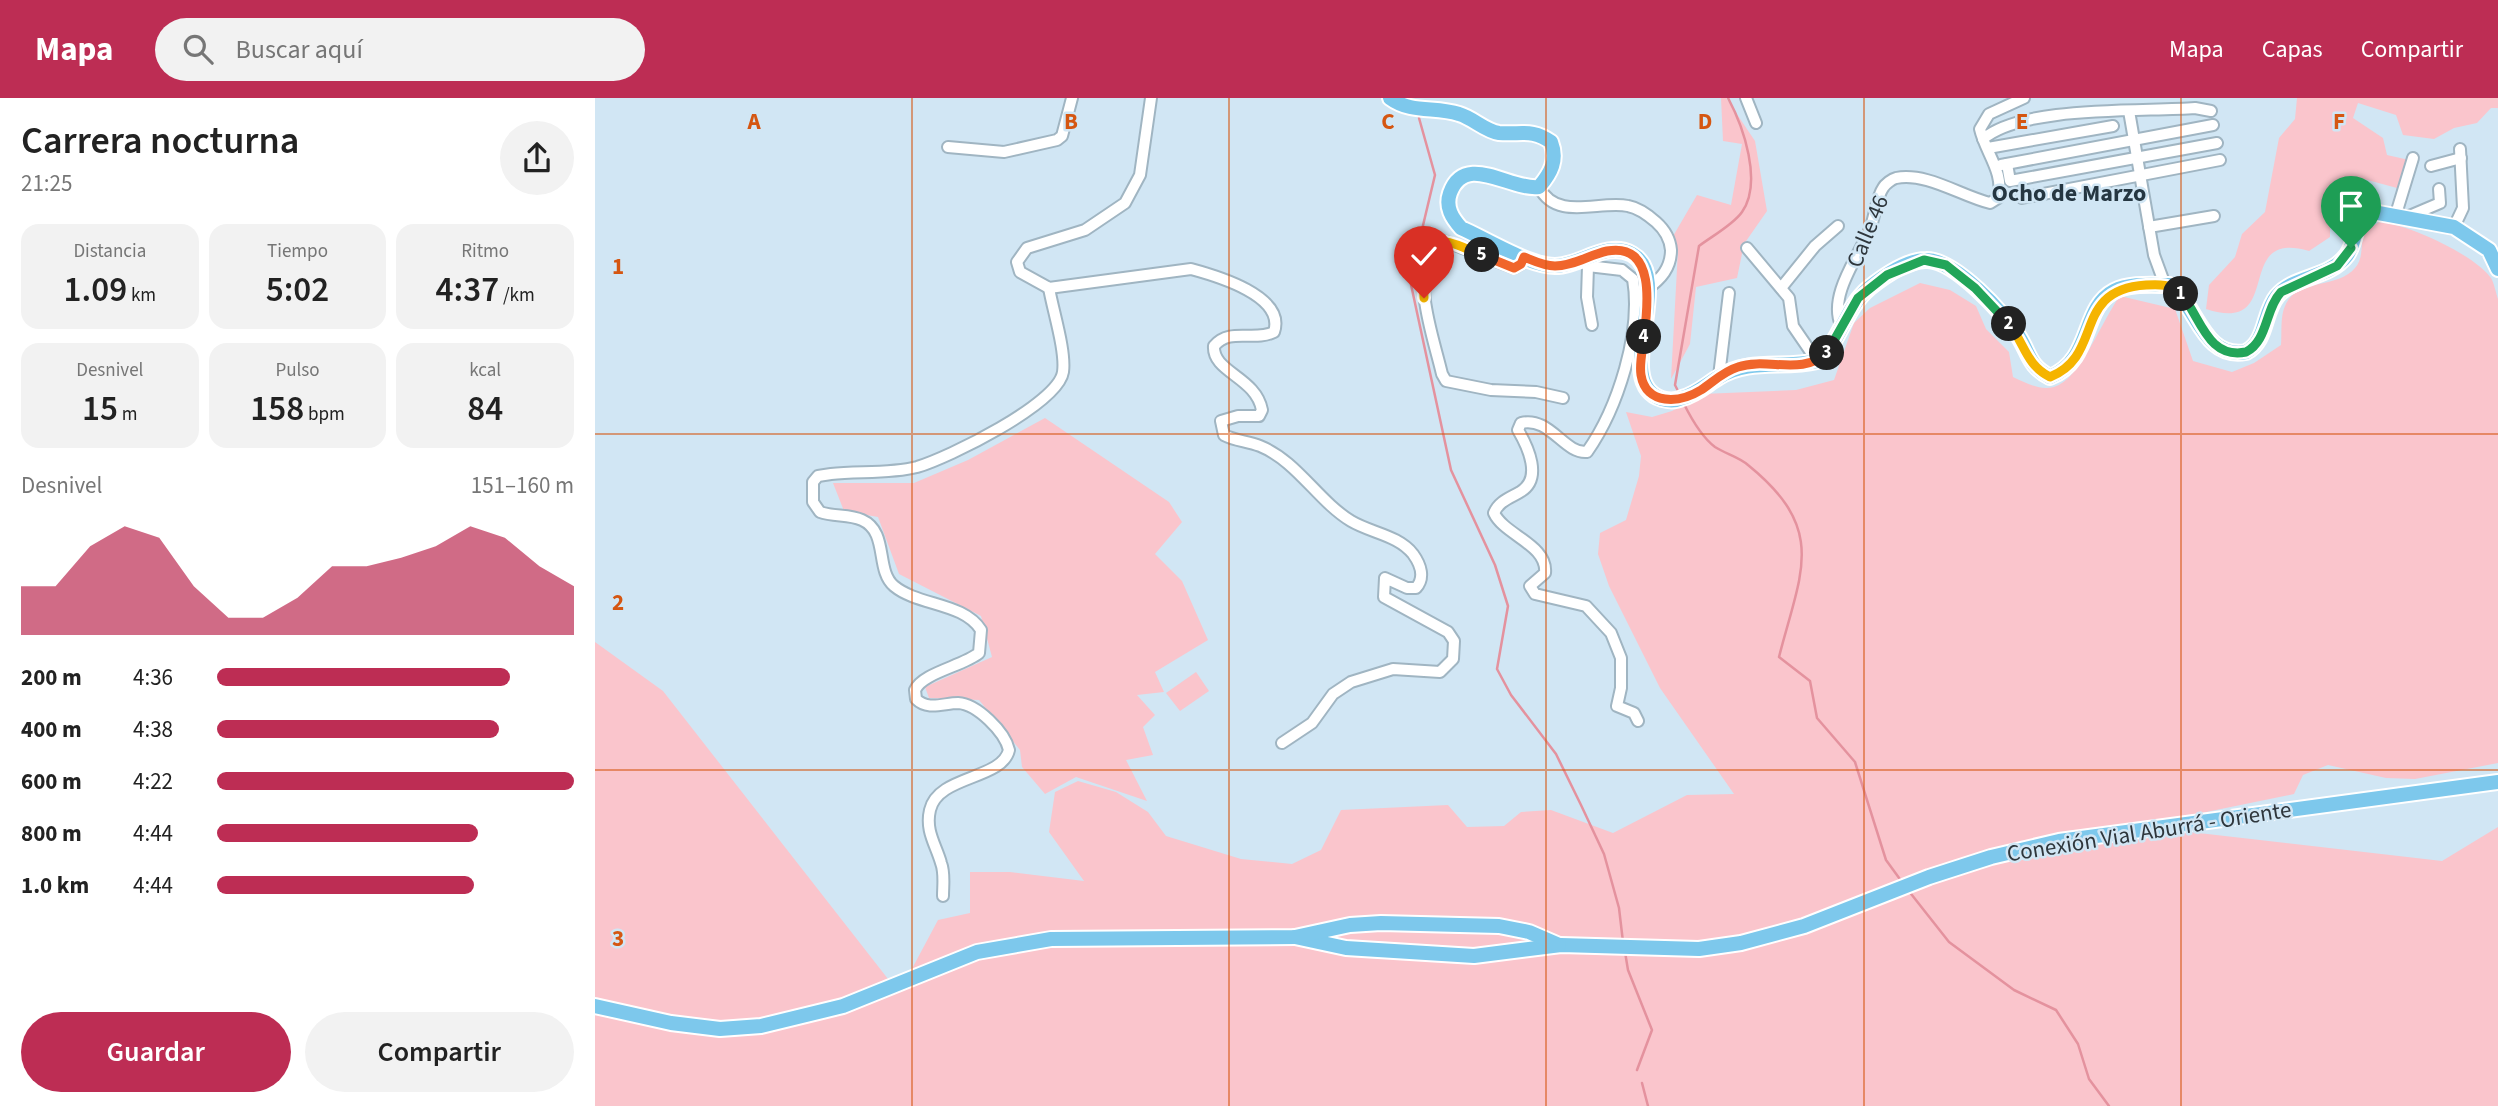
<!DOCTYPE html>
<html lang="es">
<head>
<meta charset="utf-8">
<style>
	:root { --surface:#fff; --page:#f2f2f2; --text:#222; --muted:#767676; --accent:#bd2d54 }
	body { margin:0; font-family:"Source Sans 3",sans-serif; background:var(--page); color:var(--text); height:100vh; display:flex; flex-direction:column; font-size:26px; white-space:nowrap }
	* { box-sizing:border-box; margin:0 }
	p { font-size:23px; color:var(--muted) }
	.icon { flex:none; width:38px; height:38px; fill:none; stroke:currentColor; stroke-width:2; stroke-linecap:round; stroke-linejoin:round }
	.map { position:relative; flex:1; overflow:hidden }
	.side { display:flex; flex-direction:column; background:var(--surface); width:595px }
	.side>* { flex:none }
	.pin { position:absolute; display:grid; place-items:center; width:60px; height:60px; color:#fff; margin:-72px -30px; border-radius:50% 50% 50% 0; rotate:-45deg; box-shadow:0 0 7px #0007 }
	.pin .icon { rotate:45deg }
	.km { position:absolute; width:35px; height:35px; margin:-18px; border-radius:50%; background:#222; color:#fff; font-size:19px; line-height:35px; text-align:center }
	.round { display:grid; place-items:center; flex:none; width:74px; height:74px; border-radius:37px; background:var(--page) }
	.overview { display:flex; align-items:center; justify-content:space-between; height:119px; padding:0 21px }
	h1 { font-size:38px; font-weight:600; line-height:52px }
	.metrics { display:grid; grid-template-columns:repeat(3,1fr); gap:10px; height:119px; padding:7px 21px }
	.metrics div { display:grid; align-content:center; border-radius:18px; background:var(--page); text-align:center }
	.metrics b { font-size:35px; font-weight:600 }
	.metrics small { font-size:19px; font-weight:400 }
	.metrics p { font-size:19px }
	.chart { height:196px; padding:14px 21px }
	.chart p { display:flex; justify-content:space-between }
	.chart svg { width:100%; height:126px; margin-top:7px; fill:var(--accent); opacity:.7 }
	.action { display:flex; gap:14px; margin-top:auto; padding:14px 21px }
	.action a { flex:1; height:80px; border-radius:42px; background:var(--accent); color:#fff; font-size:28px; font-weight:600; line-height:80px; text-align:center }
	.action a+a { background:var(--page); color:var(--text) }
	ul { padding:0 21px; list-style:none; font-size:23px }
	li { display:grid; grid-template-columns:112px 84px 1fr; align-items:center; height:52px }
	li i { height:18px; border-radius:9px; background:var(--accent) }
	header { display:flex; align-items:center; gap:42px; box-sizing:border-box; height:98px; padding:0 35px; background:var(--accent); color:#fff }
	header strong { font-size:33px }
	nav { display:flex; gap:38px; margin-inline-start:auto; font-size:24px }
	.search { width:490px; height:63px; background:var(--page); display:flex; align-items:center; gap:18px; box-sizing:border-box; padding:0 24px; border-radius:38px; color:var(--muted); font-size:26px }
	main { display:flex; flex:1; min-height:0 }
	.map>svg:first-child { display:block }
	.green { fill:#fac5cc }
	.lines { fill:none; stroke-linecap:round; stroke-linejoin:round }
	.stream { stroke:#e4929e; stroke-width:2.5 }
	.minor-casing { stroke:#a0b5c2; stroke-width:14 }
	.major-casing { stroke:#fff; stroke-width:18 }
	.minor { stroke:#fff; stroke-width:10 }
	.major { stroke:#7dc8ec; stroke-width:14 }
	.split-1-casing { stroke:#fff; stroke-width:14 }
	.split-2-casing { stroke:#fff; stroke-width:14 }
	.split-3-casing { stroke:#fff; stroke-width:14 }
	.split-4-casing { stroke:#fff; stroke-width:14 }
	.split-5-casing { stroke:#fff; stroke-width:14 }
	.split-6-casing { stroke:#fff; stroke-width:14 }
	.split-1 { stroke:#22a559; stroke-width:9 }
	.split-2 { stroke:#f5b400; stroke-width:9 }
	.split-3 { stroke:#22a559; stroke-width:9 }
	.split-4 { stroke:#f0652b; stroke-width:9 }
	.split-5 { stroke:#f0652b; stroke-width:9 }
	.split-6 { stroke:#f5b400; stroke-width:9 }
	.grid { fill:none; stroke:#d55611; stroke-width:2; stroke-opacity:0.55 }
	.labels { text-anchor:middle; stroke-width:5; stroke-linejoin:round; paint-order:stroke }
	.street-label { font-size:23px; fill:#2e363c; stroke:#d1e6f4 }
	.neighbourhood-label { font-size:24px; font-weight:bold; fill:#253641; stroke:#d1e6f4 }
	.grid-label { font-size:23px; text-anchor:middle; font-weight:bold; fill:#d55611; stroke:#d1e6f4; stroke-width:5; stroke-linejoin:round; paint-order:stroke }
</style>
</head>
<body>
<header>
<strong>Mapa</strong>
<div class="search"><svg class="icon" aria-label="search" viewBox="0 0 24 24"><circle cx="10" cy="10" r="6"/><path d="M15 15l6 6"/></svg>Buscar aquí</div>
<nav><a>Mapa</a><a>Capas</a><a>Compartir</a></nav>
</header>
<main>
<section class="side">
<div class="overview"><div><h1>Carrera nocturna</h1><p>21:25</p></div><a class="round"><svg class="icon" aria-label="share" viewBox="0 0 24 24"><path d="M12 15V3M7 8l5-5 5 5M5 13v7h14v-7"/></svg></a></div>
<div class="metrics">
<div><p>Distancia</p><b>1.09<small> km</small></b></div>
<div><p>Tiempo</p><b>5:02</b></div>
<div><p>Ritmo</p><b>4:37<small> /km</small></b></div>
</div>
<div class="metrics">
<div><p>Desnivel</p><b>15<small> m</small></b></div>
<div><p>Pulso</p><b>158<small> bpm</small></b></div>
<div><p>kcal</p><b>84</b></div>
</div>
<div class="chart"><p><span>Desnivel</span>151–160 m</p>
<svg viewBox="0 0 160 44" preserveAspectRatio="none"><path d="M0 44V27L10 27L20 13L30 6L40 10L50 27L60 38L70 38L80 31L90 20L100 20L110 17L120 13L130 6L140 10L150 20L160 27V44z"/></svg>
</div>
<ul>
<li><b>200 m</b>4:36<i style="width:82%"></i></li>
<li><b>400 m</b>4:38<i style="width:79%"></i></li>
<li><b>600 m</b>4:22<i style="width:100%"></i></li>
<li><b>800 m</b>4:44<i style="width:73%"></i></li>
<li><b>1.0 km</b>4:44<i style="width:72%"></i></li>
</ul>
<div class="action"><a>Guardar</a><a>Compartir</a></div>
</section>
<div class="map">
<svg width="1903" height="1008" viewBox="0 0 1903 1008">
	<rect width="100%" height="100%" fill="#d1e6f4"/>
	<!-- green -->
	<g class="green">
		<polygon points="1126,0 1131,0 1160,43 1172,113 1149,146 1142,180 1101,189 1095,246 1076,281 1083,152 1077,140 1102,97 1136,107 1147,46 1128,43"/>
		<path d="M1702,0H1903V10H1896L1882,25L1859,30L1839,41L1808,37L1801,17L1763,5L1758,20L1788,40L1792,57L1814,62L1802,90L1765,80L1751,89L1735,107V139L1714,153C1636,130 1692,238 1611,211L1614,187L1640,159L1647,136L1670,114L1684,40L1700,21Z"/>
		<path d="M1784,124C1811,125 1880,157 1896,180C1899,185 1901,195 1903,201V665L1820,681L1791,680L1733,667L1708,677L1699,696L1543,728L1847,763L1903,729V1008H0V544L68,593L304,895L343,822L375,815V774H415L489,783L454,734L460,694L483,683L521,694L553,714L571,738L646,761L697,766L726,752L746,712L853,707L872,729L909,728L926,714L956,712L1018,735L1092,697L1139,696L1065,590L1014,488L1003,456L1005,435L1031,422L1044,378L1046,358L1031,314L1057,319L1077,313L1107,296L1201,292L1239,282L1259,225L1275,210L1325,185L1355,192L1381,208L1391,231L1414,254L1418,279C1431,285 1445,293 1459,289C1485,282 1508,220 1525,198L1580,211L1598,263L1637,274L1659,265L1686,247C1687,235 1685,219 1690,208C1701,180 1743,191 1760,170C1769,160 1765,147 1769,134Z"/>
		<polygon points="450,320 574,404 587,424 560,456 587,483 613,542 560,574 569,594 542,597 560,617 548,629 558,657 531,662 552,703 481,679 450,696 427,669 425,652 384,602 334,600 330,589 397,559 386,518 304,476 283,419 249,413 238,385 319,385 373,362"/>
		<polygon points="601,574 614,593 585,613 571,595"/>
	</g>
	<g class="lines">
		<!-- stream -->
		<g class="stream">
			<polyline points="824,20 840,77 815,182 856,372 900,467 913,508 902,571 916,597 961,656 986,707 1009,756 1024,810 1028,844"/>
			<path d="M1085,297L1080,287L1104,148C1117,138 1138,127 1147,114C1168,84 1148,28 1133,0"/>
			<path d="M1089,306C1096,320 1108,340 1120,349C1131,356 1144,359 1153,367C1233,432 1206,473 1184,559L1215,583L1222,620L1260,664L1291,762L1307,784"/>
			<polyline points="1313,792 1354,844 1419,892 1461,912 1483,946 1494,981 1514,1008"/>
			<polyline points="1030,854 1033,872 1057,932 1042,972"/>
			<polyline points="1047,985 1053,1008"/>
		</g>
		<!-- minor casing -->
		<g class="minor-casing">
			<g id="minor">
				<path d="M556,0L545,77L530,105L490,132L432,150L422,164L425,174L454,190L596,171C622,178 691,198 679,234C659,244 635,229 619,248C617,274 661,279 667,312L664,318H643L626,323L629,337C640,343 653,343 665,348C702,363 723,403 756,423C776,435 803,437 818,456C826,467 830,480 821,490H812L790,480L789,499L853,534L859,543L858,561L845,574L798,571L756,584L738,596L717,625L687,645"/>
				<polyline points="1151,0 1161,25"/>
				<polyline points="1534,13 1559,157 1570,187"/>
				<path d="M1388,41C1428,7 1547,14 1600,10L1616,13"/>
				<polyline points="353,49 409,54 462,42 467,38 477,0"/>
				<polyline points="1393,50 1518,28"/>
				<polyline points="1412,66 1415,83 1622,45"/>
				<polyline points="1406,67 1618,27"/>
				<polyline points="1836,68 1866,60"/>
				<path d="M944,89C962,124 1004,102 1033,108C1044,110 1053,117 1061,124C1070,132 1075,140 1076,152C1076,170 1066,181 1052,191"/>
				<polyline points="1427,100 1625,62"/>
				<polyline points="1801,116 1818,60"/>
				<polyline points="1812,119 1845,105 1844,91"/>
				<polyline points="1554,129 1619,118"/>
				<polyline points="1859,129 1868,110 1865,51"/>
				<polyline points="1152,150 1194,200 1198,228 1222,263"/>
				<path d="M929,159L926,166L919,170L852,144L842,143L835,146C819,189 837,234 847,276L851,283L896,292L941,294L968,300"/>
				<path d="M992,160L993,168L1027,172L1038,181C1047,234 1023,310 992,354C969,356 955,318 926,325L923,332C933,349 948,381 925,394C915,400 904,403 899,415C909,437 953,447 950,475L935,488L940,496L991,508L1016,535L1026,560V590L1022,608L1039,615L1043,623"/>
				<polyline points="993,168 992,199 997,227"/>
				<polyline points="1186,190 1220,148 1243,128"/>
				<path d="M1246,227C1233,197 1264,158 1275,131C1280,119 1281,100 1288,90C1290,86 1297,81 1301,80C1332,74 1366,98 1395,105L1403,100C1410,75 1390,54 1385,31L1394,16L1429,0"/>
				<polyline points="1124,278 1134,195"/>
				<path d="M348,798C348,787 350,775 346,765C341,747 330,733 335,712C343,677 407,682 414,652C410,634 382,606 363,605C349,605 333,613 321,601L320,592C327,575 368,568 384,555L386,532C368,504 323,508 299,488C280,472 294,434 267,422C254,416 239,419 225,414L218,404V384L223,378L236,376C263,373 295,376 322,369C353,360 463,306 468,274C471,253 458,213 454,190"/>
			</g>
		</g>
		<!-- major casing -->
		<g class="major-casing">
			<g id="major">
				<path d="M795,0C817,16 840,8 864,16C878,20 890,33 904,35C925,37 937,30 956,44C963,62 956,75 944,89C916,93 870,53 855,95C850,109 857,120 866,130C891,141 934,168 960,168C985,168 1012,142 1037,156C1081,181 1015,285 1067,301C1074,303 1081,303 1087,300C1102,296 1112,286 1124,279C1154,260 1189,271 1222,263C1246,244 1249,211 1274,190C1289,178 1311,162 1331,162C1359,161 1410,216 1424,239C1435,257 1434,268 1455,279C1498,262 1486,210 1519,193C1535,185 1556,187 1574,187C1602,205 1607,262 1651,254C1672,243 1668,215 1682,198C1700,177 1734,181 1752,157C1759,147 1760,133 1765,122L1778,114L1859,129L1894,152L1903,171"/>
				<polyline points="700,839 751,850 879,858 966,847 1104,851 1146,845 1209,828 1334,779 1396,759 1464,743 1903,684"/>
				<polyline points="0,908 76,925 125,931 166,928 248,908 382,854 456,841 700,839 755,827 786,825 904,828 934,834 964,847"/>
			</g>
		</g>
		<!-- minor -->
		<use href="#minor" class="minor"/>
		<!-- major -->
		<use href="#major" class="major"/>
	</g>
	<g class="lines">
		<!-- split-1 casing -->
		<g class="split-1-casing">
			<path id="split-1" d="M1586,196C1605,217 1612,262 1651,254C1673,243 1670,211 1686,194L1742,168L1756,150"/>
		</g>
		<!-- split-2 casing -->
		<g class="split-2-casing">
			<path id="split-2" d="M1414,226C1430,246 1431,267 1455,279C1510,257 1476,192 1551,187C1565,186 1575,186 1586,196"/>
		</g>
		<!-- split-3 casing -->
		<g class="split-3-casing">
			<polyline id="split-3" points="1232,255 1263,200 1292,177 1329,162 1351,167 1380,190 1414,226"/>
		</g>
		<!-- split-4 casing -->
		<g class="split-4-casing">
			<path id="split-4" d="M1049,239C1048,251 1044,265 1046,277C1051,308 1085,305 1106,292C1118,284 1129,273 1143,269C1172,259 1207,278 1232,255"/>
		</g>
		<!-- split-5 casing -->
		<g class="split-5-casing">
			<path id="split-5" d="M887,157L919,170L926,166L929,159C939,163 949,168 960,168C978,168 994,157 1012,153C1061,144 1053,208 1049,239"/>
		</g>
		<!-- split-6 casing -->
		<g class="split-6-casing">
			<path id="split-6" d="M829,200L828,175L835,146C850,138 872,152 887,157"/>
		</g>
		<!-- split-1 -->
		<use href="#split-1" class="split-1"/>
		<!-- split-2 -->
		<use href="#split-2" class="split-2"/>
		<!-- split-3 -->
		<use href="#split-3" class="split-3"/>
		<!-- split-4 -->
		<use href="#split-4" class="split-4"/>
		<!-- split-5 -->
		<use href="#split-5" class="split-5"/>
		<!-- split-6 -->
		<use href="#split-6" class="split-6"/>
	</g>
	<!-- grid -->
	<path class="grid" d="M317,0V1008M634,0V1008M951,0V1008M1269,0V1008M1586,0V1008M0,336H1903M0,672H1903"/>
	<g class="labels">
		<!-- street labels -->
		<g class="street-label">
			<text transform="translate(1272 133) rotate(-68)" y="8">Calle 46</text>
			<text transform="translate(1554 733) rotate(-9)" y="8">Conexión Vial Aburrá - Oriente</text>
		</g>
		<!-- neighbourhood labels -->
		<g class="neighbourhood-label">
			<text x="1474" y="103">Ocho de Marzo</text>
		</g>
	</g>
	<g class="grid-label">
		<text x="159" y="31">A</text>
		<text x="476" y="31">B</text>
		<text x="793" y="31">C</text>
		<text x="1110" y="31">D</text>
		<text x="1427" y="31">E</text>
		<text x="1744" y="31">F</text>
		<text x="23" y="176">1</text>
		<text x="23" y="512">2</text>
		<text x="23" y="848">3</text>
	</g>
</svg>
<div class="pin" style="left:1756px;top:150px;background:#1e9e55"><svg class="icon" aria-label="arrive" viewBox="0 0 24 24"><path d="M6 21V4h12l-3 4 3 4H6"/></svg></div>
<div class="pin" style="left:829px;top:200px;background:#d93025"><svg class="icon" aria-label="check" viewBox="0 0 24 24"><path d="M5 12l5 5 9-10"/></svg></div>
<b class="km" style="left:1586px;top:196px">1</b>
<b class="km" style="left:1414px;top:226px">2</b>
<b class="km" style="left:1232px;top:255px">3</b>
<b class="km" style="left:1049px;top:239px">4</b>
<b class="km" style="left:887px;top:157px">5</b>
</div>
</main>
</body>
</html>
